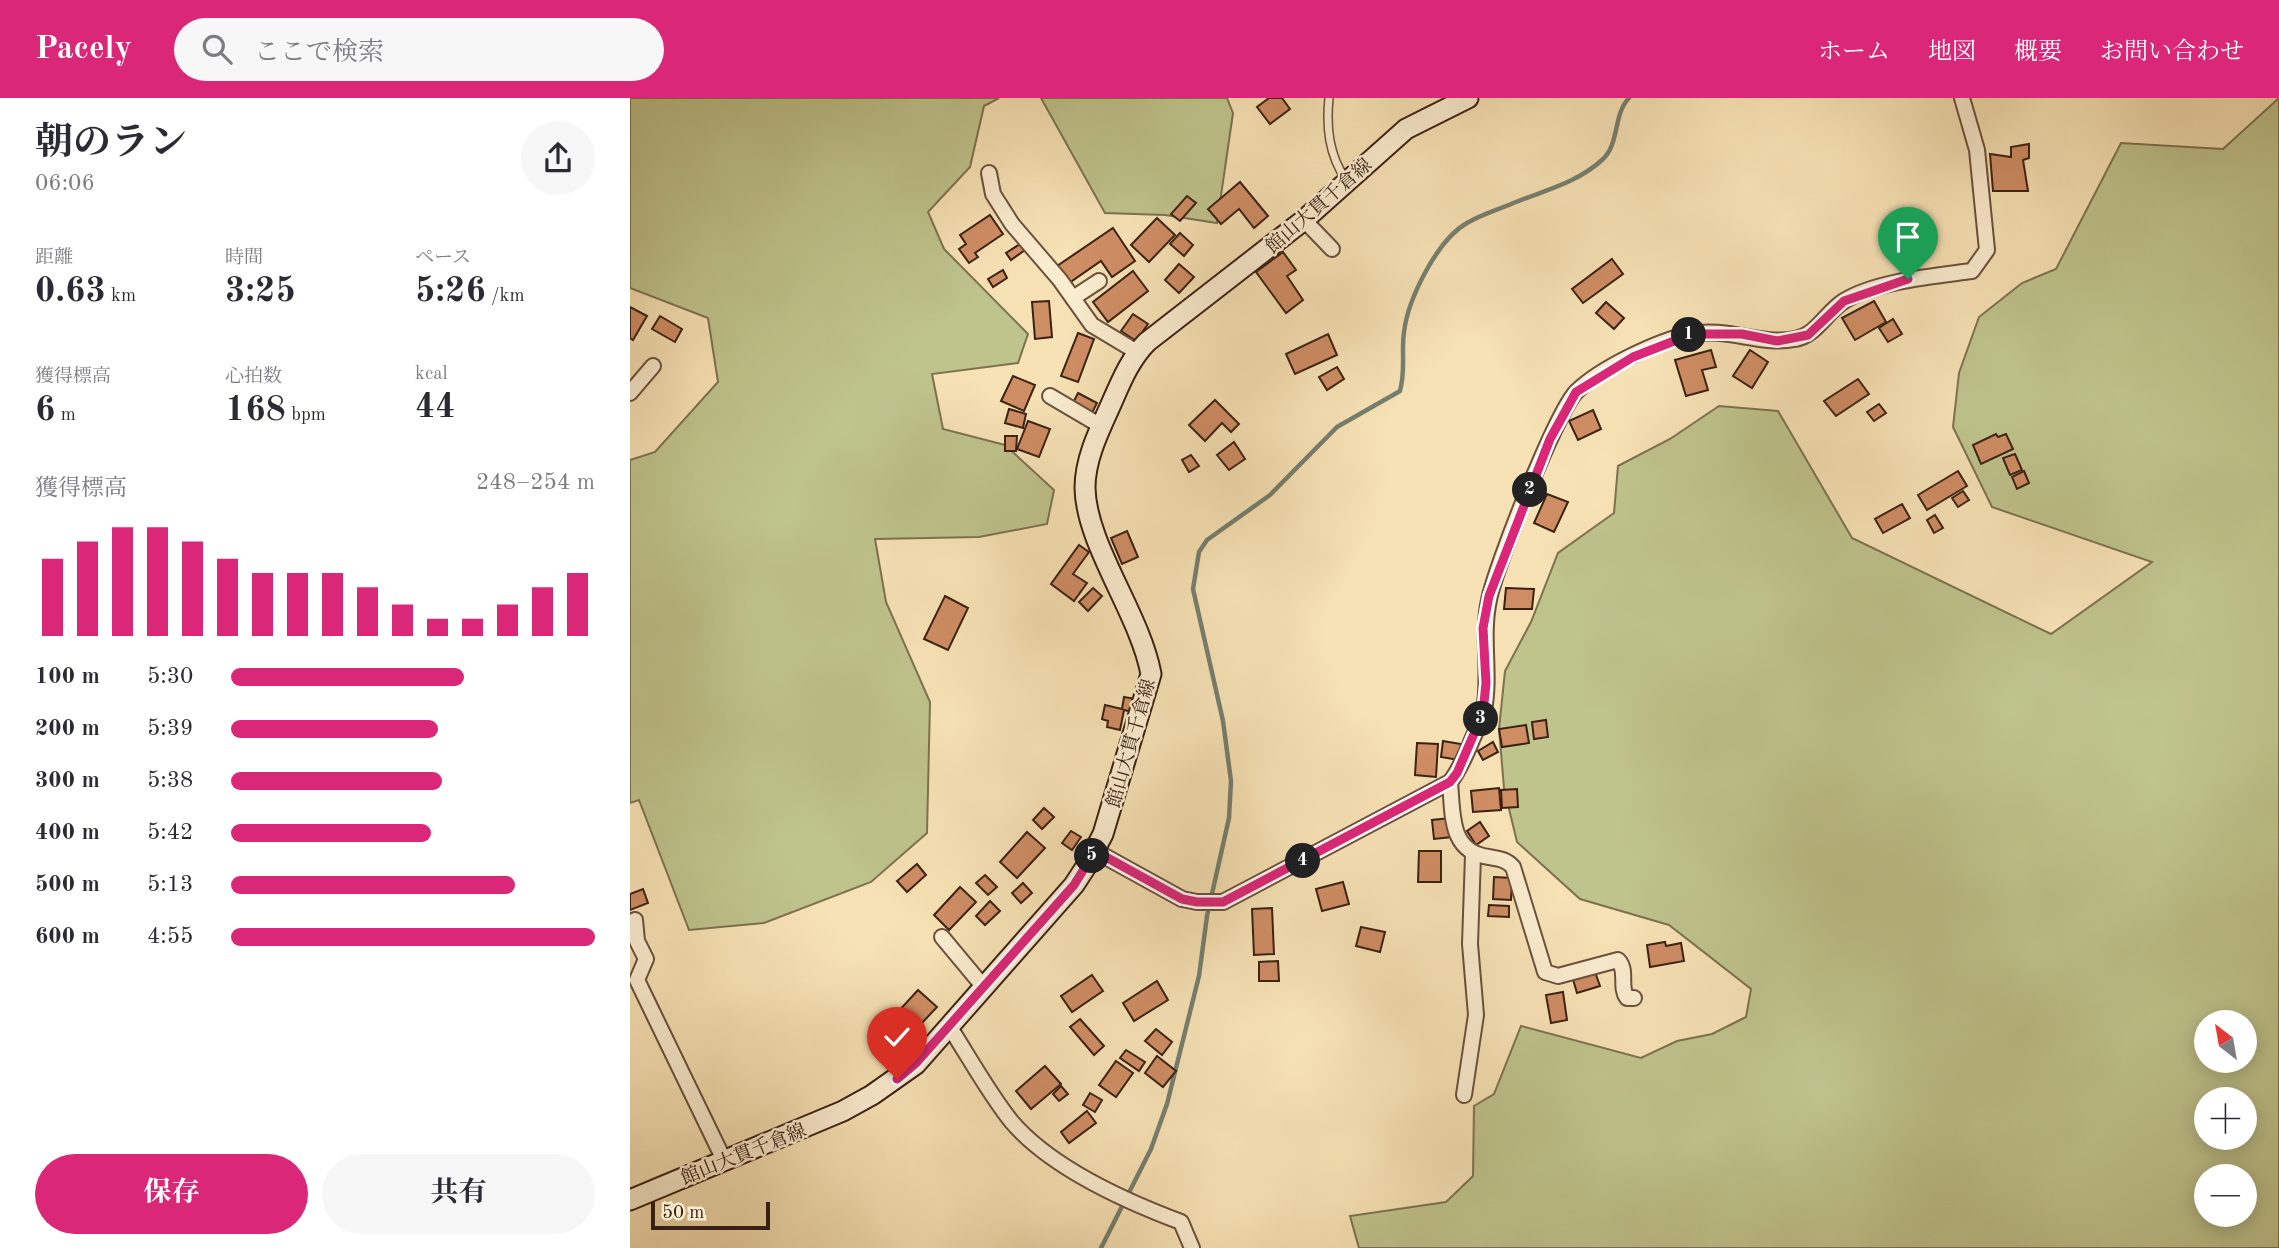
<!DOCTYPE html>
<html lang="ja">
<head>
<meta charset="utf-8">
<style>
	:root { --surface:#fff; --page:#f7f7f7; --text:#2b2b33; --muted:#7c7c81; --accent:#db2777 }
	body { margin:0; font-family:"Old Standard TT","Noto Serif JP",serif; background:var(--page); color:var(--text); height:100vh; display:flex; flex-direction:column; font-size:26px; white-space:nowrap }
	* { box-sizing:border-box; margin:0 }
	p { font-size:23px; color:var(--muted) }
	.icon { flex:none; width:38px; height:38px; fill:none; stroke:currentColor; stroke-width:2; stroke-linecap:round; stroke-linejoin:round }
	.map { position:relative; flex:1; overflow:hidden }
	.sheet { display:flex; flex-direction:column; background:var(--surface); width:630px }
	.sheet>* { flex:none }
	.needle { width:46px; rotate:329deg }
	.buttons { position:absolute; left:1564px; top:912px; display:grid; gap:14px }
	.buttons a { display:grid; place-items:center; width:63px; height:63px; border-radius:50%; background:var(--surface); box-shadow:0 4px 18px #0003; font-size:35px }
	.scale { position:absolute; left:21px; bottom:18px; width:119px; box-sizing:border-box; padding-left:7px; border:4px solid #3b2113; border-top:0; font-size:19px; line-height:24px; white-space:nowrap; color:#3b2113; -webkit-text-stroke:5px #faeccf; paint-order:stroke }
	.pin { position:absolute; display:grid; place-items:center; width:60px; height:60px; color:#fff; margin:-72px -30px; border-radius:50% 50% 50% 0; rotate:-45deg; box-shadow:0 0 7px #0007 }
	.pin .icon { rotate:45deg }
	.km { position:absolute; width:35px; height:35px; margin:-18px; border-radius:50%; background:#222; color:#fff; font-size:19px; line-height:35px; text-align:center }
	.round { display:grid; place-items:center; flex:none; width:74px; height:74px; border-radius:37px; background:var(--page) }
	.overview { display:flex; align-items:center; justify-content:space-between; height:119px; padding:0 35px }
	h1 { font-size:38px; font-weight:700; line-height:52px }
	.figures { display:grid; grid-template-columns:repeat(3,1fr); gap:10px; height:119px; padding:7px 35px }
	.figures div { display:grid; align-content:center }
	.figures b { font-size:35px; font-weight:700 }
	.figures small { font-size:19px; font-weight:400 }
	.figures p { font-size:19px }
	.chart { height:196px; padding:14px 35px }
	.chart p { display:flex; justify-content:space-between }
	.chart svg { width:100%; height:126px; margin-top:7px; stroke:var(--accent); stroke-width:6 }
	.cta { display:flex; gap:14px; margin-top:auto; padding:14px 35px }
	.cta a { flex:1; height:80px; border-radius:42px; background:var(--accent); color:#fff; font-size:28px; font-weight:700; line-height:80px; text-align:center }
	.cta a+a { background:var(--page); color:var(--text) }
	ul { padding:0 35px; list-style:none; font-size:23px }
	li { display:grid; grid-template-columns:112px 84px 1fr; align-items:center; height:52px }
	li i { height:18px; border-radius:9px; background:var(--accent) }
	header { display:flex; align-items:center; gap:42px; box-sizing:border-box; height:98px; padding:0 35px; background:var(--accent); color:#fff }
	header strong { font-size:33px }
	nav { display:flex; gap:38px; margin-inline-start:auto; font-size:24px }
	.search { width:490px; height:63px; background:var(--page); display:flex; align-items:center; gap:18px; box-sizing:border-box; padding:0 24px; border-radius:38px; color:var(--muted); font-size:26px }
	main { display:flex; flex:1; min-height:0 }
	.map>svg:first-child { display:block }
	.green { fill:#bfc38c; stroke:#7d7250; stroke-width:2; fill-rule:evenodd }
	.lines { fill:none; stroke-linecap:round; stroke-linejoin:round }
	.stream { stroke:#767f6e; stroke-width:4.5 }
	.building { fill:#cf8d64; stroke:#3b2113; stroke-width:2 }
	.service-casing { stroke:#6a513c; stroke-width:10 }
	.minor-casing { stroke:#6a513c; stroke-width:18 }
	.secondary-casing { stroke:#3b2113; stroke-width:23 }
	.service { stroke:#faeccf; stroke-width:7 }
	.minor { stroke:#faeccf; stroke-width:14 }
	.secondary { stroke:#faeccf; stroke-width:19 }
	.route-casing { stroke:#fff; stroke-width:14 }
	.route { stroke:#db2777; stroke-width:9 }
	.labels { text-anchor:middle; stroke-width:5; stroke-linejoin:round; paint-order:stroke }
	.street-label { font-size:19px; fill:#3b2113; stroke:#faeccf }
</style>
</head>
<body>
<header>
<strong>Pacely</strong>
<div class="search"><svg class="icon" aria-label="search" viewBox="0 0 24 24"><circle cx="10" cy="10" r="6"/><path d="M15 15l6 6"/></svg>ここで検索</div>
<nav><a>ホーム</a><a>地図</a><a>概要</a><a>お問い合わせ</a></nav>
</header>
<main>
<section class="sheet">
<div class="overview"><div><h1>朝のラン</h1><p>06:06</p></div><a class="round"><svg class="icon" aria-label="share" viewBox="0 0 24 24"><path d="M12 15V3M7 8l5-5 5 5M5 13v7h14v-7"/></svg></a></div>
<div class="figures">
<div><p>距離</p><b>0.63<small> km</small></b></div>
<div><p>時間</p><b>3:25</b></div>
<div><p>ペース</p><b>5:26<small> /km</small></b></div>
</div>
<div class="figures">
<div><p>獲得標高</p><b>6<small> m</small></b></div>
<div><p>心拍数</p><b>168<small> bpm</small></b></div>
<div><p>kcal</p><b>44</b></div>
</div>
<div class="chart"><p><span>獲得標高</span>248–254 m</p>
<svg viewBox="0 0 160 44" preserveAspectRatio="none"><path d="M5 44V17M15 44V11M25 44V6M35 44V6M45 44V11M55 44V17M65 44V22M75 44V22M85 44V22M95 44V27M105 44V33M115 44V38M125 44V38M135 44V33M145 44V27M155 44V22"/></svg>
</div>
<ul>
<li><b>100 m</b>5:30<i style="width:64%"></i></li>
<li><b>200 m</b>5:39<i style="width:57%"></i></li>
<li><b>300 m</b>5:38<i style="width:58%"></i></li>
<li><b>400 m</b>5:42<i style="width:55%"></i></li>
<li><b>500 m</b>5:13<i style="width:78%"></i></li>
<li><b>600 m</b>4:55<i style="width:100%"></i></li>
</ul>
<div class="cta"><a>保存</a><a>共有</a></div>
</section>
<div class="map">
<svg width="1649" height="1150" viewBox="0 0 1649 1150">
	<rect width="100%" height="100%" fill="#f7e2b5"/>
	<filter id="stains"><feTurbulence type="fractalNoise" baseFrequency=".00286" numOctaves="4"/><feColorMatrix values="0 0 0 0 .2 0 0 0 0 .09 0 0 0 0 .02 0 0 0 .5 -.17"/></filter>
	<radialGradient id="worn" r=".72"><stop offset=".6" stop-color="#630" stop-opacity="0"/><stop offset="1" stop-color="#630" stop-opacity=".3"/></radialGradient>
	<!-- green -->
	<g class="green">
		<polygon points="0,0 369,0 354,8 340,69 298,114 314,151 398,236 388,265 302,276 313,331 375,347 424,392 417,426 349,439 245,441 256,504 300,604 297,735 241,784 134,825 59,832 9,702 0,705 0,362 25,354 88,284 78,220 0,190"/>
		<polygon points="411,0 597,0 603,15 587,125 535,117 475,115"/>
		<path d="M1649,0V1150H729L720,1118L816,1104L843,1078L844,1008L864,996L891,928L1011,960L1047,943L1082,936L1116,919L1121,891L1039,827L950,801L887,744L874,690L869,631L875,573L901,524L928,455L984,415L988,368L1040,341L1089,308L1148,313L1222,440L1421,536L1522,464L1362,409L1323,329L1329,275L1349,219L1392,185L1426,171L1491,45L1593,51ZM1577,924H1615V962H1577ZM1577,1001H1615V1040H1577ZM1577,1078H1615V1116H1577Z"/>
	</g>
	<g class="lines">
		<!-- stream -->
		<path class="stream" d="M471,1150L521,1051L537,1006L569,878L577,818L599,720L601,683L593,623L563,491L569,454L577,442L640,397L707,329L770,293C776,270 771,255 774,234C778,201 807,142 837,125C852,116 870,111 886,104C916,92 948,84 972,62C990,46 983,16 999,0"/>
	</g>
	<!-- building -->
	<g class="building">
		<polygon points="639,0 652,0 660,11 640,26 627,9"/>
		<polygon points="1399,46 1399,60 1393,62 1398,93 1363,93 1360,56 1381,59 1381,49"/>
		<polygon points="610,84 638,118 624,130 609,111 591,126 578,111"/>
		<polygon points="557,98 566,105 550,123 541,116"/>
		<polygon points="360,117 373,136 345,155 348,159 339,165 329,151 336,146 330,137"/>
		<polygon points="527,120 545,137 519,164 501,147"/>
		<polygon points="483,130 505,163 482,179 471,163 439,185 427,168"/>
		<polygon points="550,135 563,147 554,158 540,146"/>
		<polygon points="390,146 395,152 381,162 376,155"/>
		<polygon points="653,154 666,172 657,178 673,202 656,215 626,174"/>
		<polygon points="982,161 993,176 953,205 942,191"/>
		<polygon points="549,166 564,179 549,195 535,182"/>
		<polygon points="373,172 377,180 363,189 358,181"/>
		<polygon points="503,173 518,193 478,224 463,204"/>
		<polygon points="419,203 422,239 405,241 402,204"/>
		<polygon points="1244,203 1256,224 1225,242 1212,220"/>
		<polygon points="976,204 994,220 984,231 966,215"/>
		<polygon points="0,209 17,218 3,242 0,240"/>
		<polygon points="503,216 518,226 506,243 491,233"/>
		<polygon points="30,218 52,231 45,244 22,231"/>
		<polygon points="1263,221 1272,236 1258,244 1249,230"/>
		<polygon points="448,235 464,241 448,284 431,278"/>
		<polygon points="698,236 707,257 665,276 656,256"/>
		<polygon points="1081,252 1086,269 1072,272 1078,292 1056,298 1045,262"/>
		<polygon points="1120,252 1138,264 1122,290 1103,278"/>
		<polygon points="707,269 714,281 697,292 689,279"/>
		<polygon points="383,278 405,287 394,313 371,303"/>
		<polygon points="1228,281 1239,296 1206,318 1194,303"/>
		<polygon points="448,295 467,305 460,319 441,309"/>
		<polygon points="585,302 609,326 601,334 592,325 575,343 559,327"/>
		<polygon points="1249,306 1256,315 1244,323 1237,314"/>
		<polygon points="379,311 396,316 393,330 375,325"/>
		<polygon points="963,312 971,331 948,342 939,323"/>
		<polygon points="398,323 420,331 409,359 387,351"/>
		<polygon points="1366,336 1368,339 1376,336 1383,351 1351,366 1343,347"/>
		<polygon points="375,338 387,338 386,353 375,353"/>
		<polygon points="604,344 615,361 599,372 587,357"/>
		<polygon points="1385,356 1392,372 1380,377 1373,360"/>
		<polygon points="561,357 569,368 559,374 552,362"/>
		<polygon points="1328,373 1337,388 1297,412 1288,397"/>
		<polygon points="1394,373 1399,385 1387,391 1382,379"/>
		<polygon points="1333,393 1339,402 1328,409 1322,400"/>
		<polygon points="917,396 938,404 924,434 904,425"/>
		<polygon points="1272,406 1280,420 1253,435 1245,421"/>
		<polygon points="1305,417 1313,430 1304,435 1297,422"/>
		<polygon points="497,433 508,459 492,466 481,440"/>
		<polygon points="449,447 459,454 443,476 457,485 444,503 421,486"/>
		<polygon points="463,490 472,498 458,513 449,504"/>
		<polygon points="876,490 904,491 902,511 874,511"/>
		<polygon points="315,498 338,510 318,552 294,541"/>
		<polygon points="494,599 506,601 503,614 494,612 490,632 477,629 478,623 472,621 475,607 492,611"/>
		<polygon points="916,622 918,639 904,641 902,624"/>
		<polygon points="896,627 899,645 872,649 869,631"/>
		<polygon points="813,643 831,646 829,662 811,659"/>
		<polygon points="863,644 868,654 853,662 848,653"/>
		<polygon points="787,645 808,646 806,679 785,677"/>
		<polygon points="869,690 871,712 843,714 841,693"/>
		<polygon points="887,691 888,709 872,710 871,692"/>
		<polygon points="414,710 424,719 412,731 403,722"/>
		<polygon points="820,720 822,739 804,741 802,722"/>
		<polygon points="850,724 859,738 846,747 837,733"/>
		<polygon points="441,733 451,739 442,752 432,745"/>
		<polygon points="397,734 415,750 387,780 370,764"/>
		<polygon points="789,753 811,753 811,784 788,784"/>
		<polygon points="287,766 296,777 277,794 267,783"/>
		<polygon points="355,777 367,789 358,797 346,785"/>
		<polygon points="864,779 882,780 881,802 863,801"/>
		<polygon points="713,784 719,806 692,813 686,791"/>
		<polygon points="393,785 402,795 391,805 382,795"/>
		<polygon points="330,789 346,804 319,832 304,817"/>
		<polygon points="13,791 18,805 0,812 0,796"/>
		<polygon points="360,803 370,813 355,827 346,818"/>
		<polygon points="859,807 879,808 879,819 858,818"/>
		<polygon points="642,810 644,856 624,857 622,811"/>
		<polygon points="731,829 755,834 750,854 726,848"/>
		<polygon points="1035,844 1036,848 1051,845 1054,863 1020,869 1017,847"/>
		<polygon points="648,863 649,883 629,883 629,864"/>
		<polygon points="964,871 970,888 947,895 942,878"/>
		<polygon points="462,877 473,893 442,914 431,898"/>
		<polygon points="527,883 538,902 504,923 493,905"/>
		<polygon points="288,892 307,909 274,944 256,927"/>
		<polygon points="933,894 937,922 921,925 916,897"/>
		<polygon points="450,921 474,948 464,957 440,929"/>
		<polygon points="526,931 542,944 532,957 515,943"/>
		<polygon points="496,952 515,964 509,973 490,960"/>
		<polygon points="527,958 546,973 533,989 515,975"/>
		<polygon points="486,963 503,975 486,999 469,987"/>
		<polygon points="415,968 431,986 401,1011 386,993"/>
		<polygon points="431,988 438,996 429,1003 423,996"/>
		<polygon points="460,995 472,1002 465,1014 453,1007"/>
		<polygon points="457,1013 466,1025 439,1045 431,1034"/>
	</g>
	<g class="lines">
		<!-- service casing -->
		<g class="service-casing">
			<path id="service" d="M699,0C696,30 699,57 716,82"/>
		</g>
		<!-- minor casing -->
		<g class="minor-casing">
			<g id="minor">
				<polyline points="359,75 363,96 382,126 430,182 462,227 507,254"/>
				<polyline points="674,122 702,151"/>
				<polyline points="443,200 469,183"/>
				<polyline points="0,295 23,268"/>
				<polyline points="420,298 471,328"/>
				<path d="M820,684C823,716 819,754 859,759C869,761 876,761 883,769L915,874L928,878L988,862C998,872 989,889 997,900H1004"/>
				<path d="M465,753L552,801L567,804H593L820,684C829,673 834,660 840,647C844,636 851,624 854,612C861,576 851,539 859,502C865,470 927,312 947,293C971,270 1027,243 1060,236C1097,229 1132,248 1165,241C1187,237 1196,214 1214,203C1246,183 1305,178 1342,173L1357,152L1347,52L1332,0"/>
				<polyline points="5,822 7,843 16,861 7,882 94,1062"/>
				<polyline points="312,839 352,887"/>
				<path d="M319,928C339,959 358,994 381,1023C420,1069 495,1103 551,1124L562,1150"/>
				<polyline points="834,997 846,917 840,846 843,757"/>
			</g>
		</g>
		<!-- secondary casing -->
		<g class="secondary-casing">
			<path id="secondary" d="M0,1102L213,1013L242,997L286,966L444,787L457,767L473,736L521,576C510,516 456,447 455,390C455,363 467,337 478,313C489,289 498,263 517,244L674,122L776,31L838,0"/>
		</g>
		<!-- service -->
		<use href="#service" class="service"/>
		<!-- minor -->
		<use href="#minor" class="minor"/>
		<!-- secondary -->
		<use href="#secondary" class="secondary"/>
	</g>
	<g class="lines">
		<!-- route casing -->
		<g class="route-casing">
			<polyline id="route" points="267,981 286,965 444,787 465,753 552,801 567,804 593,804 820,684 827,675 853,615 856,585 853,530 859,498 920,341 946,294 1003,259 1062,236 1112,236 1147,243 1178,237 1214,203 1278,181"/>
		</g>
		<!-- route -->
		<use href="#route" class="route"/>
	</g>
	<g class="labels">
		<!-- street labels -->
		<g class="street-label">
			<text transform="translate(688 107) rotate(-41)" y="7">館山大貫千倉線</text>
			<text transform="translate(500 645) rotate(-74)" y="7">館山大貫千倉線</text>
			<text transform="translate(113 1055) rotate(-22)" y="7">館山大貫千倉線</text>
		</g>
	</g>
	<rect width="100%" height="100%" filter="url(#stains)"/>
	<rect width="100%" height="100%" fill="url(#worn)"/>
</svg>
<div class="buttons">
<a><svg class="needle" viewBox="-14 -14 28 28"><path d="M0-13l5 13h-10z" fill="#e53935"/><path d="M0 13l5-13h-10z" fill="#7c7c81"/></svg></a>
<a>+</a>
<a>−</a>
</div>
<div class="scale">50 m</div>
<div class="pin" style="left:1278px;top:181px;background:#1e9e55"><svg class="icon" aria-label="arrive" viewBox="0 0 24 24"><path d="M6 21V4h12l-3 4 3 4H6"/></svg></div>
<div class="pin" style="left:267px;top:981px;background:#d93025"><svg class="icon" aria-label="check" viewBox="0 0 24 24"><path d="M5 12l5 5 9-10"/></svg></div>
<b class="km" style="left:1059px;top:237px">1</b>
<b class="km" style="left:900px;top:392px">2</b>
<b class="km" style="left:851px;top:621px">3</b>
<b class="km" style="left:673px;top:763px">4</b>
<b class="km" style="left:462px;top:758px">5</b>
</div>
</main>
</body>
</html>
